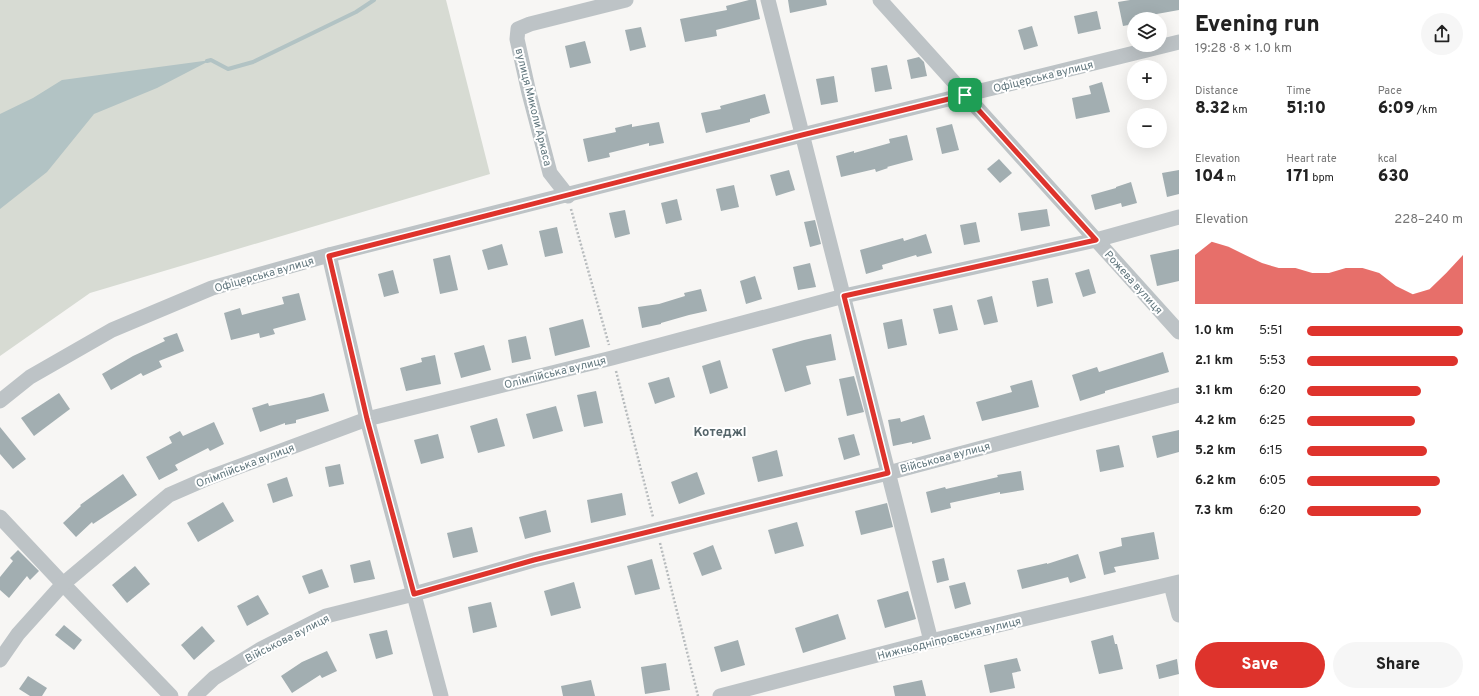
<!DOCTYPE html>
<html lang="en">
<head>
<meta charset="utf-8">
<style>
	:root { --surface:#fff; --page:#f6f6f6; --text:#222; --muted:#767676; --accent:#de332c }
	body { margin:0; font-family:Overpass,sans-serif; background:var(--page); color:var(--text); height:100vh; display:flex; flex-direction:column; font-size:15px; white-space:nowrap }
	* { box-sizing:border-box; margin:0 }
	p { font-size:13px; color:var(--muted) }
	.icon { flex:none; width:22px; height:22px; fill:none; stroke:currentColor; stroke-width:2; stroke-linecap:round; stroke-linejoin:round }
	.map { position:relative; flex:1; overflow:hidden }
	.details { display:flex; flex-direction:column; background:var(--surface); width:300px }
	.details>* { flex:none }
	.buttons { position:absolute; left:1127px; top:12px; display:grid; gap:8px }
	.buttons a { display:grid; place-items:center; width:40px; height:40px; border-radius:50%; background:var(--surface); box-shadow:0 4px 16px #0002; font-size:20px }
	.pin { position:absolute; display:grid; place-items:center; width:34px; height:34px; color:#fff; margin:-17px; border-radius:8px; box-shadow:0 2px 6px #0006 }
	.round { display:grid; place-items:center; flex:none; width:42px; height:42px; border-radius:21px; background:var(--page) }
	.summary { display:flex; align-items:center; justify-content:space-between; height:68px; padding:0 16px }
	h1 { font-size:22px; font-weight:800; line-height:30px }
	.stats { display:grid; grid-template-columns:repeat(3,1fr); gap:6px; height:68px; padding:4px 16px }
	.stats div { display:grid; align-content:center }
	.stats b { font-size:17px; font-weight:800 }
	.stats small { font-size:11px; font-weight:400 }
	.stats p { font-size:11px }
	.chart { height:112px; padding:8px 16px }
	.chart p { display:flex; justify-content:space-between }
	.chart svg { width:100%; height:72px; margin-top:4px; fill:var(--accent); opacity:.7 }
	.cta { display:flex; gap:8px; margin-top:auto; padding:8px 16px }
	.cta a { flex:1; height:46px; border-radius:24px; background:var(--accent); color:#fff; font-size:16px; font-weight:800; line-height:46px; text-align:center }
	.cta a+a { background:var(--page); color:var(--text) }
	ul { padding:0 16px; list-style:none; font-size:13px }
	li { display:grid; grid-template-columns:64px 48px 1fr; align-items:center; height:30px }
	li i { height:10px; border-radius:5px; background:var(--accent) }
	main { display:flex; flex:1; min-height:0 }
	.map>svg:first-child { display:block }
	.green { fill:#d7dbd3 }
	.water { fill:#b2c3c4 }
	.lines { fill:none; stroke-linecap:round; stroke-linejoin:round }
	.stream { stroke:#b2c3c4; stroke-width:4 }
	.building { fill:#a2aeb1 }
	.path { stroke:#b8bcbe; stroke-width:2.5; stroke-dasharray:2 2; stroke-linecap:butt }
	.minor { stroke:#bdc3c6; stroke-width:15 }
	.route-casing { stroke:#fff; stroke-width:8 }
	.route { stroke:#de332c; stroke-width:5 }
	.labels { text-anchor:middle; stroke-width:4; stroke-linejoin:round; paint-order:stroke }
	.street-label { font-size:11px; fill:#62777e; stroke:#fff }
	.quarter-label { font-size:13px; font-weight:bold; fill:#546469; stroke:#fff }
</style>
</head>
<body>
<main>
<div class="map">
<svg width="1179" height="696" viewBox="0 0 1179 696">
	<rect width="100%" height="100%" fill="#f7f6f4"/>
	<!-- green -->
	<polygon class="green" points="0,0 446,0 490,174 90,293 0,356"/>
	<!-- water -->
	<polygon class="water" points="211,60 157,88 94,114 47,172 0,209 0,114 33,98 62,80"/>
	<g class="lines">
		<!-- stream -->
		<polyline class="stream" points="207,61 211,60 228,69 253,62 356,12 374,0"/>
	</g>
	<!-- building -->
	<g class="building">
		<polygon points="749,0 756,0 760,19 716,30 717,36 685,42 680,19 727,10 726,6"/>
		<polygon points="788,0 826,0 827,5 790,13"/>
		<polygon points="1130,0 1179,0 1179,10 1140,17 1140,19 1134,19 1134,24 1123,26 1118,2"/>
		<polygon points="1097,11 1101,29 1078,34 1074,16"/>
		<polygon points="1032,26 1038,46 1024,50 1018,30"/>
		<polygon points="641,27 646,47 630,51 625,30"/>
		<polygon points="585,41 591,63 570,68 565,46"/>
		<polygon points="919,57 924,62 927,76 911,79 907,60"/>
		<polygon points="887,65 892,89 875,92 871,68"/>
		<polygon points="834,76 838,102 821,105 816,79"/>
		<polygon points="1102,82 1110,112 1076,119 1072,98 1091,94 1089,86"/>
		<polygon points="765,94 770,113 750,119 750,122 706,133 701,113 721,109 720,106"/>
		<polygon points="659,122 664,143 649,146 649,143 609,153 610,157 588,162 583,139 616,132 615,128 632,124 632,127"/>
		<polygon points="952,124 959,150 942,154 936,128"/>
		<polygon points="907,135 913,160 887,167 888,168 876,172 875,169 841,177 836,156 854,151 854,153 890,143 889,139"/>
		<polygon points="999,159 1012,173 1000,183 987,169"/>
		<polygon points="789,170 795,190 776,196 770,175"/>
		<polygon points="1179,170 1179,194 1167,197 1162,173"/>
		<polygon points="1131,182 1137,203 1122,207 1121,203 1095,210 1091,195 1116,188 1116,187"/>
		<polygon points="734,185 739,207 721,211 716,189"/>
		<polygon points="677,199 682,220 666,224 661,203"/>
		<polygon points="1047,209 1050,226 1021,231 1018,213"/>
		<polygon points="625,210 630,234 615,238 609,213"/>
		<polygon points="815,220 821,244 810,247 804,222"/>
		<polygon points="976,222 980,242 964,245 960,225"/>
		<polygon points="557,227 563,253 545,257 539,231"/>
		<polygon points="926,234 932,253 917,257 916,255 882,265 883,269 866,274 860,250 903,238 904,241"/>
		<polygon points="502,244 508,265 488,270 482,250"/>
		<polygon points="1179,249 1179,281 1157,286 1150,255"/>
		<polygon points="450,255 458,290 440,294 433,259"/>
		<polygon points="810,263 816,287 798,290 793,267"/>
		<polygon points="1089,269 1096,293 1083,297 1075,273"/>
		<polygon points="393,270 399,293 384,297 378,274"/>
		<polygon points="755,276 762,299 746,304 740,281"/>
		<polygon points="1048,278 1053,303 1037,307 1032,281"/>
		<polygon points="701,289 707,311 689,315 661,323 661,324 642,328 638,307 659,304 685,296 684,293"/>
		<polygon points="299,293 306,320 273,329 275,334 260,338 259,333 231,340 224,313 240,308 242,315 284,304 282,297"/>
		<polygon points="992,296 998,322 984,325 977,300"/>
		<polygon points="952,305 958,330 939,334 933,309"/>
		<polygon points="583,319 590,347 555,356 549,328"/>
		<polygon points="902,319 907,345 888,349 883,323"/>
		<polygon points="177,333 184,351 159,361 162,367 143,376 141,373 111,390 102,374 133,356 165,341 163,338"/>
		<polygon points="831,334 836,360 806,366 811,384 785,392 772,349 804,340"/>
		<polygon points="526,336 531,359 512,363 508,340"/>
		<polygon points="484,345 491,370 461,378 454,353"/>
		<polygon points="1163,352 1169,372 1105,391 1105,393 1080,401 1072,375 1097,367 1099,372"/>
		<polygon points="435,355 441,384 406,391 400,368 422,362 421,358"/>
		<polygon points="720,360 728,388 710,394 702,366"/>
		<polygon points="854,376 864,412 847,416 839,379"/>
		<polygon points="669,377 675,397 655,404 648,383"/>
		<polygon points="1032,380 1039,407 982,421 976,402 1012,392 1010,386"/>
		<polygon points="596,391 603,423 584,427 577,395"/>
		<polygon points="59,393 70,409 34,436 21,418"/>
		<polygon points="324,393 329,411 296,420 296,423 285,425 285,423 260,432 252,408 268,403 269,406 310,397"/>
		<polygon points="556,406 563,431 533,439 526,414"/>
		<polygon points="924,415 931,439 912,444 912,442 893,446 888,420 900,418 901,422"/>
		<polygon points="497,418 505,446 478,453 470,426"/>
		<polygon points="214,422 224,444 210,451 208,448 175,465 178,470 159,480 146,457 172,443 169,437 180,431 183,436"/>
		<polygon points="0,427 26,459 13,469 0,454"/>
		<polygon points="1179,430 1179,452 1157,458 1152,436"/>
		<polygon points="438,434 444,458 421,464 414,440"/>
		<polygon points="854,434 860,455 844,460 838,438"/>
		<polygon points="1119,445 1124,467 1100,472 1096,450"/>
		<polygon points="777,450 783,476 758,482 752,457"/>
		<polygon points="340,464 344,484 329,487 325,467"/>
		<polygon points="1021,471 1024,490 1000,494 1000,492 950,503 951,508 931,513 926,492 945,487 946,489 998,477 997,475"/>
		<polygon points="697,472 705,494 679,504 671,482"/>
		<polygon points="123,474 137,495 93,524 92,522 76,537 63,523 81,506 80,505"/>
		<polygon points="287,477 293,496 273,503 267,484"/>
		<polygon points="622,493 626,515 591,523 587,500"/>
		<polygon points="223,502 234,521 198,542 187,523"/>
		<polygon points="887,503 893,527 861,535 855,511"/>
		<polygon points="546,510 551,532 525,539 519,517"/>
		<polygon points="797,522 804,546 775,554 768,530"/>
		<polygon points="472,527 478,552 453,558 447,533"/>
		<polygon points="1154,532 1159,559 1114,567 1116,572 1104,575 1099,552 1122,546 1121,538"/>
		<polygon points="713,545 722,569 702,576 693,553"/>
		<polygon points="18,550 39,571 30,580 27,576 9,598 0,590 0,577 13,561 10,558"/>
		<polygon points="1078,554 1086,578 1070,583 1068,577 1022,589 1017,570 1047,563 1047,564"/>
		<polygon points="944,558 949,580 937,583 932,561"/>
		<polygon points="652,559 660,589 635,595 627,566"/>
		<polygon points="370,560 375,579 354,583 350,565"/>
		<polygon points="135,566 150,584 127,603 112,585"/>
		<polygon points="322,569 329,587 309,594 302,576"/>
		<polygon points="574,582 581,608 551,616 544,591"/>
		<polygon points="965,582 971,604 955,609 949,586"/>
		<polygon points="908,591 916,619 885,628 877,600"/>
		<polygon points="258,595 269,614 247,626 237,606"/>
		<polygon points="491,602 497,627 473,633 468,607"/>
		<polygon points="838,614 846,639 803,653 795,628"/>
		<polygon points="64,625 82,640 74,650 55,635"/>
		<polygon points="202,626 215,641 194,660 181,645"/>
		<polygon points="387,630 393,654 376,659 369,634"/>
		<polygon points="1113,635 1115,644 1117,644 1123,669 1099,674 1091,641"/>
		<polygon points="738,640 745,665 721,672 714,647"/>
		<polygon points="327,651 337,671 322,678 320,675 292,693 281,676 302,662"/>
		<polygon points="1017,658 1021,671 1012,673 1015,688 990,693 984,665"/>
		<polygon points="1177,659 1179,674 1159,679 1156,665"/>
		<polygon points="666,663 670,690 645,694 641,667"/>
		<polygon points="28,676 47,688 42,696 30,696 19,689"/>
		<polygon points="591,680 595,696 563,696 561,686"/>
		<polygon points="922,680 926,696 895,696 893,686"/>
	</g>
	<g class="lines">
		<!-- path -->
		<g class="path">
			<polyline points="571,209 609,345"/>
			<polyline points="616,371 653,517"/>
			<polyline points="660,543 698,696"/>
		</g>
		<!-- minor -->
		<g class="minor">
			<polyline points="768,0 931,641"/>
			<polyline points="880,0 1179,332"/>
			<polyline points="568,196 550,173 529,93 517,39 518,29 530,24 626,0"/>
			<polyline points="329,255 367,419 441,696"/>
			<polyline points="0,401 30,377 112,330 212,288 329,255 802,135 1179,42"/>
			<polyline points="0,517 63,584 171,696"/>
			<polyline points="1171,585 1179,615"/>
			<polyline points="0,660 18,634 63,584 169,495 208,478 367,419 612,358 844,296 1096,240 1179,217"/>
			<polyline points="195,696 214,678 261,649 326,616 414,594 534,560 888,473 1179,395"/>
			<polyline points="720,696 931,641 1179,582"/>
		</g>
	</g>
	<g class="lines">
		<!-- route casing -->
		<g class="route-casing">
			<polygon id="route" points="965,95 1096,240 844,296 888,473 534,560 414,594 367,419 329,256 802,135"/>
		</g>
		<!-- route -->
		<use href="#route" class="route"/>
	</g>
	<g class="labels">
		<!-- street labels -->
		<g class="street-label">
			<text transform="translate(1043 76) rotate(-14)" y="4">Офіцерська вулиця</text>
			<text transform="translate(534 107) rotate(76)" y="4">вулиця Миколи Аркаса</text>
			<text transform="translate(264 274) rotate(-16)" y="4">Офіцерська вулиця</text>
			<text transform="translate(1134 282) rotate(48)" y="4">Рожева вулиця</text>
			<text transform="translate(555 372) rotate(-14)" y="4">Олімпійська вулиця</text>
			<text transform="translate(945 457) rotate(-15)" y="4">Військова вулиця</text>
			<text transform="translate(245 465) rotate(-21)" y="4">Олімпійська вулиця</text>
			<text transform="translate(287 638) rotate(-27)" y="4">Військова вулиця</text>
			<text transform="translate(949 638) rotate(-14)" y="4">Нижньодніпровська вулиця</text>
		</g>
		<!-- quarter labels -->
		<g class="quarter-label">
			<text x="720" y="436">Котеджі</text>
		</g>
	</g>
</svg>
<div class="buttons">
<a><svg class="icon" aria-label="layers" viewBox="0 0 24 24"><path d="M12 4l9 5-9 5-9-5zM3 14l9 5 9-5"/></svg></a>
<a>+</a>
<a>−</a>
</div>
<div class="pin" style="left:965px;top:95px;background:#1e9e55"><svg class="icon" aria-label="arrive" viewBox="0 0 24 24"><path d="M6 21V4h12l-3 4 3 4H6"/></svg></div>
</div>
<section class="details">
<div class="summary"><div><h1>Evening run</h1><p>19:28 · 8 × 1.0 km</p></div><a class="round"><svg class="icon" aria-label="share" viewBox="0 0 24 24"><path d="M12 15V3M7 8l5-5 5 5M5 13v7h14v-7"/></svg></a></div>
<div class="stats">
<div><p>Distance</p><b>8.32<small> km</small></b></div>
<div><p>Time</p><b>51:10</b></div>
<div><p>Pace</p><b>6:09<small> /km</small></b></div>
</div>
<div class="stats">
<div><p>Elevation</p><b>104<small> m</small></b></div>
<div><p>Heart rate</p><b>171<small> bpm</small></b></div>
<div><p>kcal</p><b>630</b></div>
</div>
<div class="chart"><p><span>Elevation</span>228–240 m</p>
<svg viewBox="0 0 160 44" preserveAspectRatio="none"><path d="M0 44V14L10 6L20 9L30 14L40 19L50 22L60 22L70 25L80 25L90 22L100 22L110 25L120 33L130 38L140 35L150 25L160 14V44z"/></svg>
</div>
<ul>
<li><b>1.0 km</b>5:51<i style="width:100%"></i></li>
<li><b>2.1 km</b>5:53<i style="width:97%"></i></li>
<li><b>3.1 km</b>6:20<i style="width:73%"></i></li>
<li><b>4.2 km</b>6:25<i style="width:69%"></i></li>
<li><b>5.2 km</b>6:15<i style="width:77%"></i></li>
<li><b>6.2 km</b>6:05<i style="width:85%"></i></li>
<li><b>7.3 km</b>6:20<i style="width:73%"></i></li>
</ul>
<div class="cta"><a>Save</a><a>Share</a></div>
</section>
</main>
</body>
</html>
